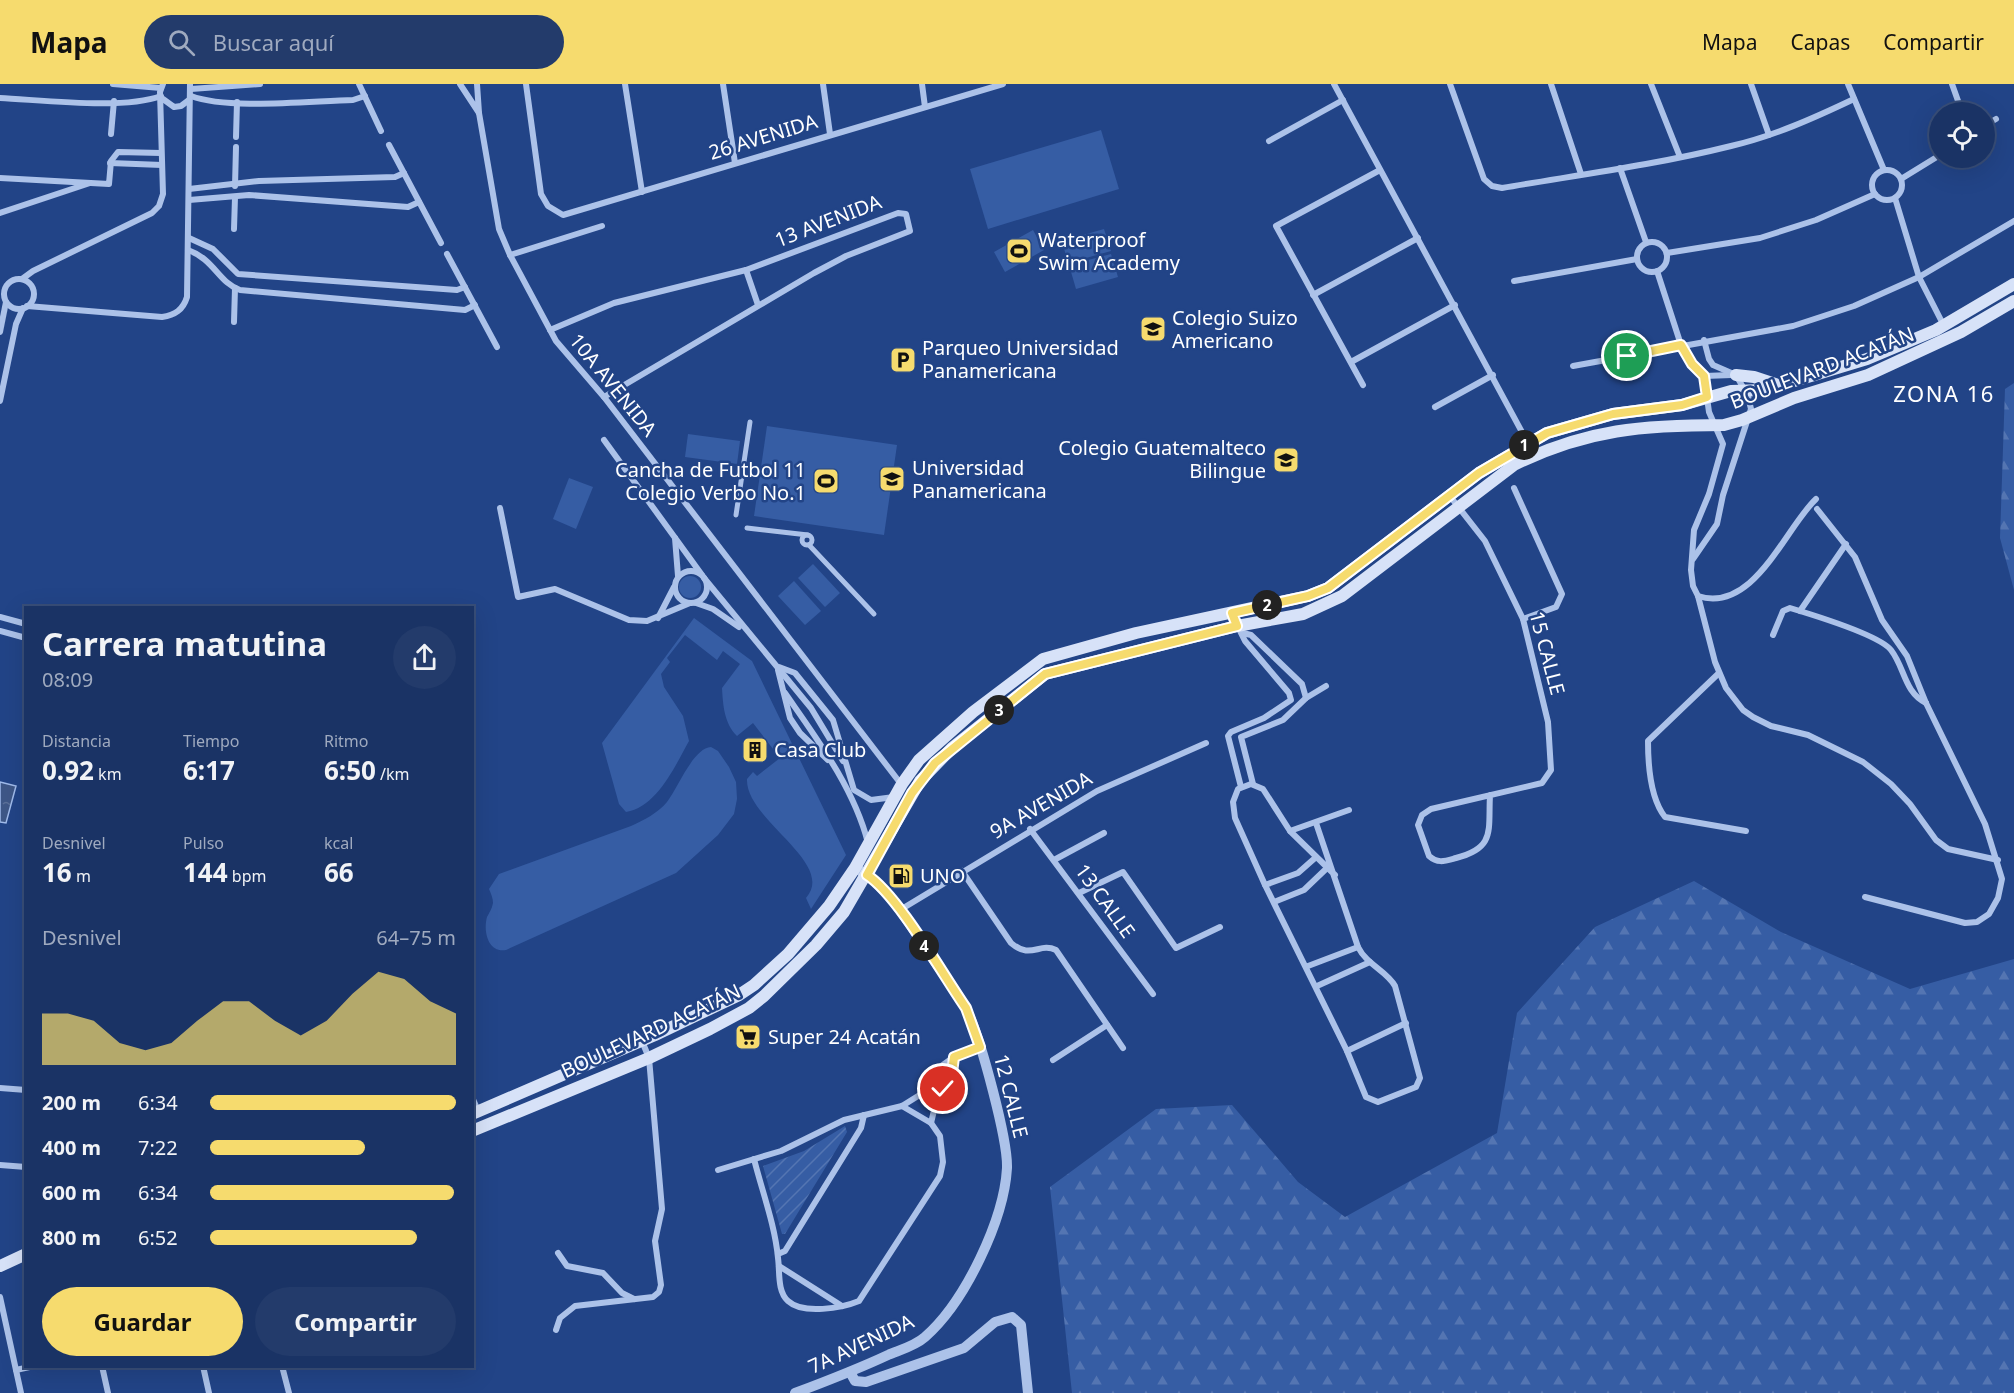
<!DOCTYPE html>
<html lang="es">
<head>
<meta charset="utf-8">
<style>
	:root { --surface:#1a3365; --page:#233b6b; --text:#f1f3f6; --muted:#9faabf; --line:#384e79; --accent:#f6db6e }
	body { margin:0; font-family:"Noto Sans",sans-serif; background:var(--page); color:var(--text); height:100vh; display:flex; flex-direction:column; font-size:22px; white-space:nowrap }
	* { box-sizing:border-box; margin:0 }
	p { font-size:20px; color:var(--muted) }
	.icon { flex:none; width:33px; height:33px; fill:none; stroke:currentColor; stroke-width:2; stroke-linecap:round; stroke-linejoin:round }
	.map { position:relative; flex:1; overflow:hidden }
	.details { position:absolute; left:24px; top:522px; width:450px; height:762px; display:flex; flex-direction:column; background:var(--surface); border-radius:0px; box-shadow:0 6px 24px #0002,0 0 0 2px var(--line) }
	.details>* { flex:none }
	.fabs { position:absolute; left:1929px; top:18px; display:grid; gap:12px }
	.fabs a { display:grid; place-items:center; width:66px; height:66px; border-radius:50%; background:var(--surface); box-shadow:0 6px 24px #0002,0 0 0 2px var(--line); font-size:30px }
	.pin { position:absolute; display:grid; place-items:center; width:51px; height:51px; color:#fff; margin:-26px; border:3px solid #fff; border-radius:50%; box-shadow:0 2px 6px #0007 }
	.km { position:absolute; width:30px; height:30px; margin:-15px; border-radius:50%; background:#222; color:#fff; font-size:16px; line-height:30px; text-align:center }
	.round { display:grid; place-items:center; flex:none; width:63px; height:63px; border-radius:32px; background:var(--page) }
	.summary { display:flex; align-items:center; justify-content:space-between; height:102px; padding:0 18px }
	h1 { font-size:33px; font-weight:700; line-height:45px }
	.metrics { display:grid; grid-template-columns:repeat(3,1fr); gap:9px; height:102px; padding:6px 18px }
	.metrics div { display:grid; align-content:center }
	.metrics b { font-size:26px; font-weight:700 }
	.metrics small { font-size:16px; font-weight:400 }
	.metrics p { font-size:16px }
	.chart { height:168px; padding:12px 18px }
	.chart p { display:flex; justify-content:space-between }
	.chart svg { width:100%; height:108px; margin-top:6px; fill:var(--accent); opacity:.7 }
	.primary-button { display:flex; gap:12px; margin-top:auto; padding:12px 18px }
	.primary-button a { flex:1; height:69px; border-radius:36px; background:var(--accent); color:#111; font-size:24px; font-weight:700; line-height:69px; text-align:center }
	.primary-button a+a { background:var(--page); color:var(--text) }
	ul { padding:0 18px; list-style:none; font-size:20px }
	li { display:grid; grid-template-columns:96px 72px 1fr; align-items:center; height:45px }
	li i { height:15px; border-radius:8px; background:var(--accent) }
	header { display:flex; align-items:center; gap:36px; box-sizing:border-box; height:84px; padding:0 30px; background:var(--accent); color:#111 }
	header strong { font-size:28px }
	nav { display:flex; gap:33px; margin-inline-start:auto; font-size:21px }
	.search { width:420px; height:54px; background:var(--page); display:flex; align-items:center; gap:15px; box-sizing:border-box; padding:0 21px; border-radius:33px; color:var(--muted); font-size:22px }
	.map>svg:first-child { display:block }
	.grass { fill:#365da4 }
	.forest { fill:url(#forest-firs) }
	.garden { fill:url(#garden-furrows) }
	.water { fill:url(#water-ripples); stroke:#a0bbeb; stroke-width:1.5 }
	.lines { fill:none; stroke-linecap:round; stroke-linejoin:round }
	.pedestrian { stroke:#acc2e9; stroke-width:5 }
	.minor { stroke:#acc2e9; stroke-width:6 }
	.tertiary { stroke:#acc2e9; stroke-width:10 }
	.secondary { stroke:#d7e2f8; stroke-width:12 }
	.route-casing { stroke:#fff; stroke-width:12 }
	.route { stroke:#f6db6e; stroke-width:8 }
	.labels { text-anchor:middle; stroke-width:5; stroke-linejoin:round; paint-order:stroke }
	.street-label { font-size:20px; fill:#fff; stroke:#224487 }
	.poi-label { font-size:20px; fill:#fff; stroke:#224487; text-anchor:start }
	.quarter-label { font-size:22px; letter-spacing:1.5px; fill:#fff; stroke:#224487 }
</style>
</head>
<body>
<header>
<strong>Mapa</strong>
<div class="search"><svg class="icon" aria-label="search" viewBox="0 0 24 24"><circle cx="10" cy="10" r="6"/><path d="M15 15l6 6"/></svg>Buscar aquí</div>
<nav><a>Mapa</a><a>Capas</a><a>Compartir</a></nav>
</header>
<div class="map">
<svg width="2014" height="1309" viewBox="0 0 2014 1309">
	<defs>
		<pattern id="forest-firs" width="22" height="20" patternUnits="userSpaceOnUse" patternTransform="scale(1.5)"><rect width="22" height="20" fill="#365da4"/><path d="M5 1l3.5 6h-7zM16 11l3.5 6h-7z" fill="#5475b2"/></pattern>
		<pattern id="garden-furrows" width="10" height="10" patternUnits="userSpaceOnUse" patternTransform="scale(1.5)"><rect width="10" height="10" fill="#365da4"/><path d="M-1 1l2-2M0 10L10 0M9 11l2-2" fill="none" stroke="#5475b2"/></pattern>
		<pattern id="water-ripples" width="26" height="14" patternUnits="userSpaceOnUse" patternTransform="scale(1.5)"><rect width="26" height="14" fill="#3e5787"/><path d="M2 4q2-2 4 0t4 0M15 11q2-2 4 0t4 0" fill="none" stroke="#5b7099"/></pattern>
	</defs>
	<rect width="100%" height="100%" fill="#224487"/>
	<!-- grass -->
	<g class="grass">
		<polygon points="1101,46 1119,105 988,145 970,85"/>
		<polygon points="1104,145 1111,167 1068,179 1062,157"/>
		<polygon points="1033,146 1044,166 1005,188 994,168"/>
		<polygon points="1111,170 1118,193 1076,205 1069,181"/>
		<polygon points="767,342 897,361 884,451 754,432"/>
		<polygon points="688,350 740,357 737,380 685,373"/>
		<polygon points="569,394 593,403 576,445 553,435"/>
		<polygon points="813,480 840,509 825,523 798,494"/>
		<circle cx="690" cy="503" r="11"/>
		<polygon points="794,497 821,527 805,541 778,512"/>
		<path d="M694,534L752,577L846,771L811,825L806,814C837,779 745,736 747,695L753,688L757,692L780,674L753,639L737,652C724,639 723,621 722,604L740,580L723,567L717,576L685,551L667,574L670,578L661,590L664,603L683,632L689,657C675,682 657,723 626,728L619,720L602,659Z"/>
		<path d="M711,663L718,667L729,683L736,698L737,715L734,730L718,751L676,789L506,866C488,869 483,847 487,833C489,829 492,825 493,819C493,814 491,810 489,805L499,790L631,742C644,736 658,729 667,718C678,704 693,664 711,663Z"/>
	</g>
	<!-- forest -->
	<g class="forest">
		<polygon points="2014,299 2014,506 2000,454 2005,305"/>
		<polygon points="1694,797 1781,848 1910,905 2014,875 2014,1309 1072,1309 1050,1103 1156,1025 1232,1021 1298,1098 1345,1133 1497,1049 1517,929 1595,843"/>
	</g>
	<!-- garden -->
	<polygon class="garden" points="845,1042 847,1048 785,1150 782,1150 763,1082 804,1067"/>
	<!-- water -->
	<polygon class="water" points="0,698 16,702 6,739 0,738"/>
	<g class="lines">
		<!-- pedestrian -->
		<g class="pedestrian">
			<polyline points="736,431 750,338"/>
			<polyline points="747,444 808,451"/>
			<circle cx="807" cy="456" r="5"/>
			<polyline points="809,461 874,530"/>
		</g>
		<!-- minor -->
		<g class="minor">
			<polyline points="113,0 161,4"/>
			<polyline points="359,0 381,47"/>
			<polyline points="460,0 479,29 477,0"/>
			<polyline points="526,0 541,110 548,122 563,131 1003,0"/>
			<polyline points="625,0 642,108"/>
			<polyline points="723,0 735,79"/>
			<polyline points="823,0 830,50"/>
			<polyline points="922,0 925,23"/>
			<polyline points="1334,0 1529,361"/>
			<path d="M1450,0L1484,95L1492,102L1502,104C1578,91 1655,81 1731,62C1774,52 1814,34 1854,15"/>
			<polyline points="1551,0 1581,90"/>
			<polyline points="1651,0 1680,73"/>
			<polyline points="1751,0 1769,51"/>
			<polyline points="1848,0 1884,86"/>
			<polyline points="1952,0 1962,28"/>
			<polyline points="191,5 260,0"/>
			<path d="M191,12C228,26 310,17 353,16L365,12"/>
			<path d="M0,14C42,16 124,26 161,12"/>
			<polyline points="163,15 174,23 181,22 189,16"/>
			<polyline points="479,29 499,145 510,171 556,257 604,313 901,700"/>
			<polyline points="1984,42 1996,35"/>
			<polyline points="111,50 114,17"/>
			<polyline points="236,53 237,18"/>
			<polyline points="1269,57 1343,16"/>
			<polyline points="389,61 441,159"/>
			<polyline points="110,79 162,81"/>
			<polyline points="1620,84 1646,158"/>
			<circle cx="1887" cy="101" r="15"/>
			<polyline points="0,94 109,100 111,77 118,68 161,69"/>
			<polyline points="1901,95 1940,71"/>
			<polyline points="235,102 236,63"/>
			<polyline points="189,105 259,97 395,93 404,89"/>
			<polyline points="1895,114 1919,193 1944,242"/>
			<polyline points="189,116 249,111 408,123 419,118"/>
			<polyline points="0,129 90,99"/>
			<polyline points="234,145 235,113"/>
			<polyline points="189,154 213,165 238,190 457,206 465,203"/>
			<circle cx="1652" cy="173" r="15"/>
			<path d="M188,166C214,175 219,199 240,206L465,226L475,221"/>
			<polyline points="1667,169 1760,154 1816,136 1875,110"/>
			<polyline points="447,170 497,263"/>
			<polyline points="510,171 602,142"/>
			<polyline points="746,186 758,221"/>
			<polyline points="1657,187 1681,261 1692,280 1704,292 1709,328 1723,360 1709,410 1694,446 1691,486 1693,502 1698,512 1715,578 1726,604 1743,626 1753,633 1771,642 1808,651 1863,678 1891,700 1910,720 1936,756 1948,765 1998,776"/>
			<polyline points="22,195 33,187 152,129 159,122 163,110 160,8 163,0"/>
			<circle cx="19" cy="210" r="15"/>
			<polyline points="1514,197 1637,175"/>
			<polyline points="1313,211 1418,154"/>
			<path d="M27,222L162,233C175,231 183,226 187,213L190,0"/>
			<polyline points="234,238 235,204"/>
			<polyline points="550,246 614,219 746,186 898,129 906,130 910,147 846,172 814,189 604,313"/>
			<polyline points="0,248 6,218"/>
			<polyline points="1351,278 1455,221"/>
			<polyline points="1573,282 1793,242 1854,222 1919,193 2014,137"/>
			<polyline points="1704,292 1732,291"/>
			<polyline points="1363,301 1276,142 1380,86"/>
			<polyline points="0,317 16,240 23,224"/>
			<polyline points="1435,323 1493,291"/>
			<polyline points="604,356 702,491"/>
			<polyline points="1514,404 1562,510 1556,523 1523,535"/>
			<path d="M1449,411L1485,457L1523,535L1548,638L1551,686L1542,699L1431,725L1422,731L1418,741L1429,772C1438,780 1445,777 1456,774C1496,764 1488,746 1490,711"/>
			<polyline points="500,424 518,513 555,505 629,536 647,537 690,519"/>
			<polyline points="1817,425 1855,473 1882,536 1907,572 1926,619 1985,740 2002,795 1998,814 1989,830 1977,838 1965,839 1865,813"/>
			<polyline points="675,454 678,492"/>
			<polyline points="1693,475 1717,440 1723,411 1751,325 1748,312 1736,291 1713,281 1709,275 1704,256"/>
			<circle cx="691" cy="503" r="16"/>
			<polyline points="704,494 811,624 843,677"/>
			<path d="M1698,512C1754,530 1785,444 1816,415"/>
			<polyline points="696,519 713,525 739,543"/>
			<polyline points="1800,527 1846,460"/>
			<polyline points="1231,529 1245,557 1289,609 1291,616 1264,634 1231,648 1228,652 1241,703"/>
			<polyline points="0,533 26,540"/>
			<polyline points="658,534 674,503"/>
			<polyline points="0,547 26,554"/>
			<polyline points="1243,549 1251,551 1302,600 1306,614"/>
			<path d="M1773,551L1783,527L1790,524C1810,530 1879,551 1891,566C1905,584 1904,608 1926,619"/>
			<polyline points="779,583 795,589 833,636 854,706 871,716 894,713"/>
			<polyline points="778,586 790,634 800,649 828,676"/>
			<path d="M1719,589L1648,657C1648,680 1650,714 1665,733L1746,747"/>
			<path d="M785,609C817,655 854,704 868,759"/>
			<polyline points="1253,700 1241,653 1283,636 1306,614 1326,602"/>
			<path d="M1316,739L1358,863C1367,881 1387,887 1395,902L1420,994L1416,1003L1378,1018L1366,1013L1347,967L1265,801L1235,734L1233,718L1238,705L1251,700L1263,705L1290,747L1335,791"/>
			<polyline points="1030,745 1153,910"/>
			<polyline points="1290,747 1349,726"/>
			<polyline points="1054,776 1104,749"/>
			<path d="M962,787L1011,859C1031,876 1039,858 1056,866L1123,964"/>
			<polyline points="1265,801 1298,789 1315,774"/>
			<polyline points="1079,809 1123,788 1176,864 1220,843"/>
			<polyline points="1274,818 1304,806 1327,784"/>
			<polyline points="900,826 1097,707 1206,659"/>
			<polyline points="1308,882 1358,863"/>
			<polyline points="1317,902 1370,878"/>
			<polyline points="1347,967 1406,939"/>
			<polyline points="1053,976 1107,941"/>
			<polyline points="0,1004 26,1006"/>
			<polyline points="472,1013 478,1027"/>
			<polyline points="931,1039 937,1014 952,989 954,973"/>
			<path d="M754,1075C762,1107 775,1141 778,1174C780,1188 777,1207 788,1217C803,1231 842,1224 859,1217L940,1092L943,1078L940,1052L931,1039L902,1022"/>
			<polyline points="0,1081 26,1083"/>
			<polyline points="718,1086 781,1067 844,1036 902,1022 926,1007 940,983 954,973 980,962"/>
			<polyline points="558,1169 567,1182 603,1189 622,1209 634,1215"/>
			<polyline points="778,1170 785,1167 861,1044 864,1031"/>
			<polyline points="779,1182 842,1222"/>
			<polyline points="0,1213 21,1309"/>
			<polyline points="556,1246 560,1234 575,1222 653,1213 659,1208 661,1201 655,1157 662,1125 649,974 642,957"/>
			<polyline points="102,1282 108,1309"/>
			<polyline points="203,1282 209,1309"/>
			<polyline points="282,1282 289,1309"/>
			<polyline points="16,1286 34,1282"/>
		</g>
		<!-- tertiary -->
		<g class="tertiary">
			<polyline points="850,1288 855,1297 866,1298 964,1264 995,1238 1012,1233 1021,1241 1028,1309"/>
			<path d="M795,1309C827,1297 858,1285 888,1271C900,1266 915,1262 925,1253C965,1218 1004,1136 1007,1084C1008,1056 981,956 968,929C958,908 942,888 928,868C908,838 890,805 859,786"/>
		</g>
		<!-- secondary -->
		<g class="secondary">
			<polyline points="1736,291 1754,293 1781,302"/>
			<polyline points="472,1030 655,951 739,911 754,901 788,870 829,822 855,784 902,700 919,676 973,628 1043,575 1136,549 1308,512 1328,504 1479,389 1547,349 1613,330 1682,321 1731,307 1765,306 1867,275 1936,246 2014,200"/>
			<path d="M472,1047L649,974L710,945L749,924L764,912L816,861L844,828L920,697L952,664L1045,590L1237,542L1303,530L1342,512L1514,381C1586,345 1645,341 1724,341L1742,336L1794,314L1868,291L1961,248L2014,217"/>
			<polyline points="0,1182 26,1170"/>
		</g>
	</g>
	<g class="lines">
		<!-- route casing -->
		<g class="route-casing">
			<path id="route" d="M943,1005L952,989L954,973L980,963L966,924C943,891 898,811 867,791L912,709L935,679L1045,590L1237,542L1232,529L1308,512L1328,504L1479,389L1547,349L1613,330L1682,321L1707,313L1704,292L1692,280L1681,261L1627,272"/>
		</g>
		<!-- route -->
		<use href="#route" class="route"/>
	</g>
	<!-- icons -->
	<defs>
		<g id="stadium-square" transform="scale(1.35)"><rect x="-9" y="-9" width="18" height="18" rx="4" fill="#f6db6e" stroke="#224487"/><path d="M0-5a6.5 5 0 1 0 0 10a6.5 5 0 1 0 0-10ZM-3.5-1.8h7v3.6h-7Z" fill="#111"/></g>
		<g id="school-square" transform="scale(1.35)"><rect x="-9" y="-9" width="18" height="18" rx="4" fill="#f6db6e" stroke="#224487"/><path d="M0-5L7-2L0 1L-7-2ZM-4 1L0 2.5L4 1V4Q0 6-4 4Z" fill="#111"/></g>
		<g id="parking-square" transform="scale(1.35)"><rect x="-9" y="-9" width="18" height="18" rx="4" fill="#f6db6e" stroke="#224487"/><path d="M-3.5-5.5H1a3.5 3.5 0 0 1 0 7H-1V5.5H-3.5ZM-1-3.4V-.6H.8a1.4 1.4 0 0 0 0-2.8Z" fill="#111"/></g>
		<g id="university-square" transform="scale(1.35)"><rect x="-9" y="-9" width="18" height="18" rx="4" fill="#f6db6e" stroke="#224487"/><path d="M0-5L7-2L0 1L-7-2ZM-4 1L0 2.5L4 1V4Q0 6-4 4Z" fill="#111"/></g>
		<g id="building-square" transform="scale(1.35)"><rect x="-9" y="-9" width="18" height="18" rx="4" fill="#f6db6e" stroke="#224487"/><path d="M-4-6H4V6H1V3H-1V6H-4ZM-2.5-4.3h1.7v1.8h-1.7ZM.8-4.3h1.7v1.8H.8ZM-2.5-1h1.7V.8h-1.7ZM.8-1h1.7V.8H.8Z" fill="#111"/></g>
		<g id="fuel-square" transform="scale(1.35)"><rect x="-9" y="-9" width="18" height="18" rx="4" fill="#f6db6e" stroke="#224487"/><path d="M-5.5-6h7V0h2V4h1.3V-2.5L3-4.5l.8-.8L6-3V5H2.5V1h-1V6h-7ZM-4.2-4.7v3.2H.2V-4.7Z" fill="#111"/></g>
		<g id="supermarket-square" transform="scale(1.35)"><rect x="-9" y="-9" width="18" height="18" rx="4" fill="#f6db6e" stroke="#224487"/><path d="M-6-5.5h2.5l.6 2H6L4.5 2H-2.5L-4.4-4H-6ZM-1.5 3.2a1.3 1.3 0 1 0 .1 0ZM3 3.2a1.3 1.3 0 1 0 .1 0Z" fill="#111"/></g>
	</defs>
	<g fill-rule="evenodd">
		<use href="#stadium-square" x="1019" y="167"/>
		<use href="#school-square" x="1153" y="245"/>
		<use href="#parking-square" x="903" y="276"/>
		<use href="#school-square" x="1286" y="376"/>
		<use href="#university-square" x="892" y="395"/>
		<use href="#stadium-square" x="826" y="397"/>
		<use href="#building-square" x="755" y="666"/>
		<use href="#fuel-square" x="901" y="792"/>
		<use href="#supermarket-square" x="748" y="953"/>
	</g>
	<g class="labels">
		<!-- street labels -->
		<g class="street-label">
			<text transform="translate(763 53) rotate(-17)" y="7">26 AVENIDA</text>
			<text transform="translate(828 137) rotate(-21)" y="7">13 AVENIDA</text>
			<text transform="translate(1822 284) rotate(-21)" y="7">BOULEVARD ACATÁN</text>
			<text transform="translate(613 301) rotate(51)" y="7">10A AVENIDA</text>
			<text transform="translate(1547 569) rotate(75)" y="7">15 CALLE</text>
			<text transform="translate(1041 721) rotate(-30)" y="7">9A AVENIDA</text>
			<text transform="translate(1105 817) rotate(54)" y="7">13 CALLE</text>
			<text transform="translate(651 947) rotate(-25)" y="7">BOULEVARD ACATÁN</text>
			<text transform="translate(1011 1012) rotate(76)" y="7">12 CALLE</text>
			<text transform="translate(861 1260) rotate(-25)" y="7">7A AVENIDA</text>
		</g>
		<!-- poi labels -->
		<g class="poi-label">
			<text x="1038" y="163">Waterproof<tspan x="1038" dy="23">Swim Academy</tspan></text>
			<text x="1172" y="241">Colegio Suizo<tspan x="1172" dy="23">Americano</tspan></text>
			<text x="922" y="271">Parqueo Universidad<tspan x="922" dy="23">Panamericana</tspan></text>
			<text x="1266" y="371" text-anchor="end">Colegio Guatemalteco<tspan x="1266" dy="23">Bilingue</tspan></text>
			<text x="912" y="391">Universidad<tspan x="912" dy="23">Panamericana</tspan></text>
			<text x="806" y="393" text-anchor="end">Cancha de Futbol 11<tspan x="806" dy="23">Colegio Verbo No.1</tspan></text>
			<text x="774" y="673">Casa Club</text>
			<text x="920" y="799">UNO</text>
			<text x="768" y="960">Super 24 Acatán</text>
		</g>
		<!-- quarter labels -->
		<g class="quarter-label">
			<text x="1944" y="318">ZONA 16</text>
		</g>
	</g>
</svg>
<div class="fabs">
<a><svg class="icon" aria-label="locate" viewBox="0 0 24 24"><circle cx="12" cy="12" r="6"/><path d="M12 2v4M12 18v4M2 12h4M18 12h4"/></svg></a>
</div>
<div class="pin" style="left:1627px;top:272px;background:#1e9e55"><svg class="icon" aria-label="arrive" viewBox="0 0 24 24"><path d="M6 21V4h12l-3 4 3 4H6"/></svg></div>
<div class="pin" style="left:943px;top:1005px;background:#d93025"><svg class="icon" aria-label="check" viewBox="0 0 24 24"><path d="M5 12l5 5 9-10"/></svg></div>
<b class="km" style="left:1524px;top:361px">1</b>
<b class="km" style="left:1267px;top:521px">2</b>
<b class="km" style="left:999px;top:626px">3</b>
<b class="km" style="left:924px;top:862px">4</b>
<section class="details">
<div class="summary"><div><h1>Carrera matutina</h1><p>08:09</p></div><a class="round"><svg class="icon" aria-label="share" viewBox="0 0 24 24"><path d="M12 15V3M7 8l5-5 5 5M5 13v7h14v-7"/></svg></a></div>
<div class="metrics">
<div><p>Distancia</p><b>0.92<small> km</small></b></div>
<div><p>Tiempo</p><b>6:17</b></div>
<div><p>Ritmo</p><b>6:50<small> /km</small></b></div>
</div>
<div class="metrics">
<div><p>Desnivel</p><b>16<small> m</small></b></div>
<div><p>Pulso</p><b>144<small> bpm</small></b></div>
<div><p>kcal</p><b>66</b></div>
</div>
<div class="chart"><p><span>Desnivel</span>64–75 m</p>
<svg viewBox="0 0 160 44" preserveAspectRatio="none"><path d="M0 44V23L10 23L20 26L30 35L40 38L50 35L60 26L70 18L80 18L90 26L100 32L110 26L120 15L130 6L140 9L150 18L160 23V44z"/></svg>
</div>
<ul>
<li><b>200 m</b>6:34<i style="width:100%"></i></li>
<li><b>400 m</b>7:22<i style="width:63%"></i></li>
<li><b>600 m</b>6:34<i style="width:99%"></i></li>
<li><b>800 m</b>6:52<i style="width:84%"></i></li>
</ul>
<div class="primary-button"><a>Guardar</a><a>Compartir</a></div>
</section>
</div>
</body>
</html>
